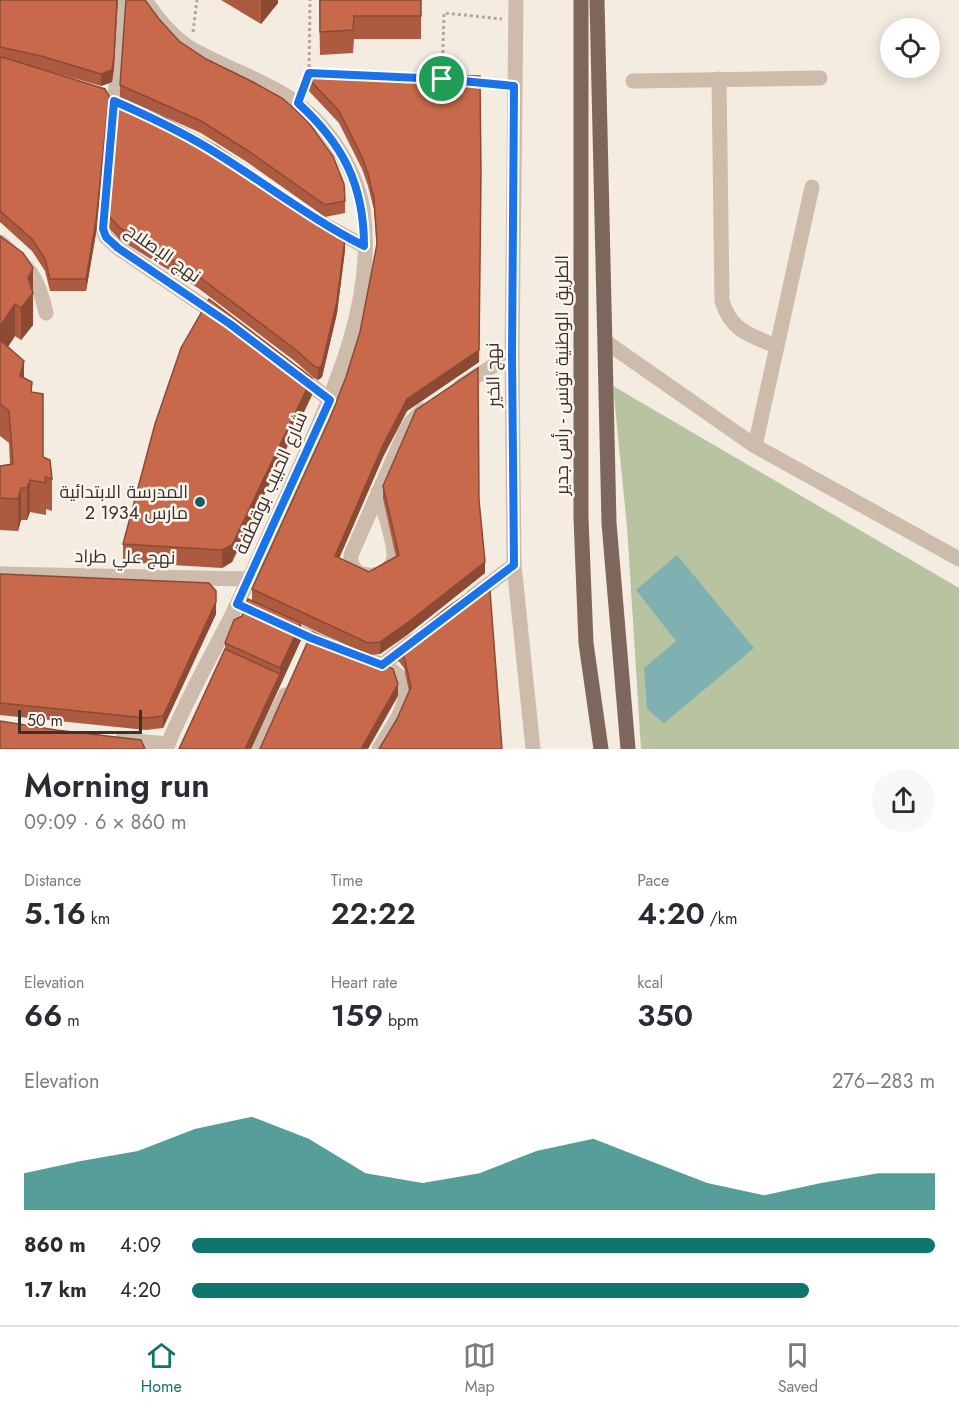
<!DOCTYPE html>
<html lang="en">
<head>
<meta charset="utf-8">
<style>
	:root { --surface:#fff; --page:#f7f7f7; --text:#2b2b33; --muted:#7c7c81; --line:#e1e1e2; --accent:#0f766e }
	body { margin:0; font-family:Jost,Cairo,sans-serif; background:var(--page); color:var(--text); height:100vh; display:flex; flex-direction:column; font-size:22px; white-space:nowrap }
	* { box-sizing:border-box; margin:0 }
	p { font-size:20px; color:var(--muted) }
	.icon { flex:none; width:33px; height:33px; fill:none; stroke:currentColor; stroke-width:2; stroke-linecap:round; stroke-linejoin:round }
	.map { position:relative; height:749px; overflow:hidden }
	.panel { display:flex; flex-direction:column; background:var(--surface); flex:1 }
	.panel>* { flex:none }
	.controls { position:absolute; left:880px; top:18px; display:grid; gap:12px }
	.controls a { display:grid; place-items:center; width:60px; height:60px; border-radius:50%; background:var(--surface); box-shadow:0 3px 15px #0003; font-size:30px }
	.scale { position:absolute; left:18px; bottom:15px; width:124px; box-sizing:border-box; padding-left:6px; border:3px solid #3b302b; border-top:0; font-size:16px; line-height:21px; white-space:nowrap; color:#3b302b; -webkit-text-stroke:4px #fbf5ee; paint-order:stroke }
	.pin { position:absolute; display:grid; place-items:center; width:51px; height:51px; color:#fff; margin:-26px; border:3px solid #fff; border-radius:50%; box-shadow:0 2px 6px #0007 }
	.round { display:grid; place-items:center; flex:none; width:63px; height:63px; border-radius:32px; background:var(--page) }
	.head { display:flex; align-items:center; justify-content:space-between; height:102px; padding:0 24px }
	h1 { font-size:33px; font-weight:600; line-height:45px }
	.stats { display:grid; grid-template-columns:repeat(3,1fr); gap:9px; height:102px; padding:6px 24px }
	.stats div { display:grid; align-content:center }
	.stats b { font-size:30px; font-weight:600 }
	.stats small { font-size:16px; font-weight:400 }
	.stats p { font-size:16px }
	.chart { height:168px; padding:12px 24px }
	.chart p { display:flex; justify-content:space-between }
	.chart svg { width:100%; height:108px; margin-top:6px; fill:var(--accent); opacity:.7 }
	ul { padding:0 24px; list-style:none; font-size:20px }
	li { display:grid; grid-template-columns:96px 72px 1fr; align-items:center; height:45px }
	li i { height:15px; border-radius:8px; background:var(--accent) }
	.tabs { display:flex; justify-content:space-around; align-items:center; height:84px; border-top:2px solid var(--line); background:var(--surface); font-size:16px; color:var(--muted) }
	.tabs a { display:grid; justify-items:center; gap:3px }
	.tabs .on { color:var(--accent) }
	.map>svg:first-child { display:block }
	.green { fill:#b8c4a0 }
	.water { fill:#7fb0b2 }
	.lines { fill:none; stroke-linecap:round; stroke-linejoin:round }
	.path { stroke:#b9a596; stroke-width:3; stroke-dasharray:3 3; stroke-linecap:butt }
	.street { stroke:#cdbbac; stroke-width:15 }
	.primary { stroke:#7d675c; stroke-width:15 }
	.wall { fill:#ac5a40 }
	.shaded-wall { fill:#8c4a34 }
	.building { fill:#c8694b; stroke:#8c4a34; stroke-width:1.5 }
	.route-casing { stroke:#fff; stroke-width:12 }
	.route { stroke:#1a73e8; stroke-width:8 }
	.poi-dot { fill:#1f5a5e; stroke:#fbf5ee; stroke-width:2 }
	.labels { text-anchor:middle; stroke-width:5; stroke-linejoin:round; paint-order:stroke }
	.street-label { font-size:18px; fill:#3b302b; stroke:#fbf5ee }
	.poi-label { font-size:18px; fill:#3b302b; stroke:#fbf5ee; text-anchor:end }
</style>
</head>
<body>
<div class="map">
<svg width="959" height="749" viewBox="0 0 959 749">
	<rect width="100%" height="100%" fill="#f4ebe1"/>
	<!-- green -->
	<polygon class="green" points="613,386 959,588 959,749 641,749 627,527"/>
	<!-- water -->
	<polygon class="water" points="677,555 754,648 664,723 647,709 644,668 676,641 636,590"/>
	<g class="lines">
		<!-- path -->
		<g class="path">
			<polyline points="193,32 197,0"/>
			<polyline points="309,73 310,0"/>
			<polyline points="442,77 444,13 502,19"/>
			<polyline points="477,82 500,85"/>
			<polyline points="303,90 309,73 312,73"/>
		</g>
		<!-- street -->
		<g class="street">
			<polyline points="124,0 103,229 106,237 118,248 220,317"/>
			<path d="M145,0C157,18 173,38 192,49C247,80 295,86 334,142C347,161 359,186 363,209C376,298 336,387 300,466C277,517 255,568 230,619C209,660 183,706 166,749"/>
			<polyline points="516,0 512,354 514,565 533,749"/>
			<path d="M719,79L722,301C731,331 750,335 776,346"/>
			<polyline points="633,81 820,78"/>
			<polyline points="323,224 364,246"/>
			<path d="M0,242C28,267 38,275 46,313"/>
			<polyline points="606,342 755,446 959,559"/>
			<polyline points="297,374 330,400"/>
			<polyline points="461,386 512,354"/>
			<polyline points="755,446 812,187"/>
			<path d="M378,492C383,508 395,542 394,557C391,581 347,582 351,555L406,430L411,422L423,410"/>
			<polyline points="0,574 249,579"/>
			<polyline points="473,596 514,565"/>
			<polyline points="282,625 329,644"/>
			<polyline points="365,658 382,665 413,641"/>
			<polyline points="122,740 168,744"/>
			<polyline points="259,749 285,695"/>
			<path d="M379,749C396,719 427,685 382,665"/>
		</g>
		<!-- primary -->
		<g class="primary">
			<polyline points="581,0 581,518 586,643 601,749"/>
			<polyline points="597,0 609,523 628,749"/>
		</g>
	</g>
	<!-- wall -->
	<g class="wall">
		<polygon points="0,0 118,0 114,68 112,82 101,86 31,66 109,108 96,233 86,291 50,291 45,271 32,251 0,222"/>
		<polygon points="221,0 278,0 278,3 261,24"/>
		<polygon points="319,0 421,0 421,39 354,39 353,53 320,55"/>
		<polygon points="159,19 179,41 345,201 345,213 325,217 247,162 201,133 120,97 120,85"/>
		<polygon points="480,76 479,362 407,411 383,457 339,558 369,572 396,557 383,498 383,486 479,500 485,573 407,635 380,654 368,655 301,624 301,640 251,749 225,649 225,643 252,600 252,589 330,418 346,377 360,332 377,247 374,210 368,186 362,169 339,123 307,89 307,77"/>
		<polygon points="107,214 345,250 337,313 322,377 318,380 314,378 296,362 198,288 120,240 107,226"/>
		<polygon points="0,236 33,268 33,325 21,340 15,336 8,347 32,393 43,457 52,479 52,511 46,509 46,515 30,512 27,520 21,520 18,531 0,530 0,466 10,465 9,443 0,436"/>
		<polygon points="312,395 232,562 222,568 123,562 123,544"/>
		<polygon points="0,574 216,603 216,614 163,728 146,730 0,715"/>
		<polygon points="397,648 502,749 397,719 409,691 404,668 397,659"/>
	</g>
	<!-- shaded-wall -->
	<g class="shaded-wall">
		<polygon points="117,0 114,68 112,82 101,86 101,74"/>
		<polygon points="261,0 278,0 278,3 261,24"/>
		<polygon points="109,96 109,108 96,233 86,291 86,279"/>
		<polygon points="481,173 479,362 407,411 383,457 335,568 335,556 383,445"/>
		<polygon points="345,238 345,250 337,313 322,377 318,380 318,368"/>
		<polygon points="33,268 33,325 21,340 21,308 28,278"/>
		<polygon points="15,304 15,336 0,358 0,326"/>
		<polygon points="24,361 24,393 20,376"/>
		<polygon points="312,378 312,395 232,562 222,568 222,550"/>
		<polygon points="30,480 30,512 27,520 27,488"/>
		<polygon points="21,488 21,520 18,531 18,499"/>
		<polygon points="485,562 485,573 407,635 380,654 380,642"/>
		<polygon points="216,591 216,614 163,728 163,716"/>
		<polygon points="301,623 301,640 251,749 245,749 280,674 280,668"/>
		<polygon points="398,684 398,696 368,749 361,749"/>
	</g>
	<!-- building -->
	<g class="building">
		<polygon points="0,0 117,0 114,56 112,70 101,74 41,56 0,47"/>
		<polygon points="126,0 145,0 159,19 179,41 206,59 253,82 282,98 297,111 309,123 333,156 344,184 345,201 325,205 247,150 201,121 120,85"/>
		<polygon points="320,0 421,0 421,16 354,16 353,30 320,32"/>
		<polygon points="2,57 105,89 109,96 96,221 86,279 50,279 45,259 32,239 0,211 0,58"/>
		<polygon points="310,73 480,76 481,173 479,350 407,399 383,445 335,556 369,572 399,555 383,486 416,410 478,368 479,500 485,562 407,623 380,642 368,643 252,589 330,418 346,377 360,332 377,244 374,198 368,174 362,157 339,111 307,77"/>
		<polygon points="123,101 165,118 218,147 325,220 345,238 337,301 322,365 318,368 314,366 296,350 198,276 120,228 107,214 116,111"/>
		<polygon points="0,236 23,253 33,268 28,278 33,293 21,308 15,304 0,326"/>
		<polygon points="209,299 312,378 232,545 222,550 123,544 155,424 181,348"/>
		<polygon points="0,340 24,361 20,376 32,382 31,392 43,394 43,457 50,460 52,479 45,477 46,483 30,480 27,488 21,488 18,499 0,498 0,466 13,464 9,411 0,404"/>
		<polygon points="0,574 209,583 216,591 216,602 163,716 146,718 0,703"/>
		<polygon points="489,578 502,749 379,749 397,719 411,687 404,656 397,648 444,610"/>
		<polygon points="248,599 301,623 280,668 225,643 234,620 242,616"/>
		<polygon points="312,632 393,669 398,684 361,749 260,749"/>
		<polygon points="225,649 280,674 245,749 179,749"/>
		<polygon points="0,721 56,730 141,740 145,749 0,749"/>
	</g>
	<g class="lines">
		<!-- route casing -->
		<g class="route-casing">
			<path id="route" d="M309,73L442,79L514,86L512,354L514,565L382,665L311,638L237,604L330,400L230,324L118,248L106,237L103,229L114,101C146,115 178,130 208,148C261,180 309,218 364,246C364,185 343,144 298,103Z"/>
		</g>
		<!-- route -->
		<use href="#route" class="route"/>
	</g>
	<!-- markers -->
	<circle class="poi-dot" cx="200" cy="502" r="6"/>
	<g class="labels">
		<!-- street labels -->
		<g class="street-label">
			<text transform="translate(163 253) rotate(35)" y="6">نهج الإصلاح</text>
			<text transform="translate(493 375) rotate(-91)" y="6">نهج الخير</text>
			<text transform="translate(562 375) rotate(-90)" y="6">الطريق الوطنية تونس - رأس جدير</text>
			<text transform="translate(271 483) rotate(-66)" y="6">شارع الحبيب بوقطفة</text>
			<text transform="translate(125 557) rotate(1)" y="6">نهج علي طراد</text>
		</g>
		<!-- poi labels -->
		<g class="poi-label">
			<text x="188" y="498">المدرسة الابتدائية<tspan x="188" dy="21">2 مارس 1934</tspan></text>
		</g>
	</g>
</svg>
<div class="controls">
<a><svg class="icon" aria-label="locate" viewBox="0 0 24 24"><circle cx="12" cy="12" r="6"/><path d="M12 2v4M12 18v4M2 12h4M18 12h4"/></svg></a>
</div>
<div class="scale">50 m</div>
<div class="pin" style="left:442px;top:79px;background:#1e9e55"><svg class="icon" aria-label="arrive" viewBox="0 0 24 24"><path d="M6 21V4h12l-3 4 3 4H6"/></svg></div>
</div>
<section class="panel">
<div class="head"><div><h1>Morning run</h1><p>09:09 · 6 × 860 m</p></div><a class="round"><svg class="icon" aria-label="share" viewBox="0 0 24 24"><path d="M12 15V3M7 8l5-5 5 5M5 13v7h14v-7"/></svg></a></div>
<div class="stats">
<div><p>Distance</p><b>5.16<small> km</small></b></div>
<div><p>Time</p><b>22:22</b></div>
<div><p>Pace</p><b>4:20<small> /km</small></b></div>
</div>
<div class="stats">
<div><p>Elevation</p><b>66<small> m</small></b></div>
<div><p>Heart rate</p><b>159<small> bpm</small></b></div>
<div><p>kcal</p><b>350</b></div>
</div>
<div class="chart"><p><span>Elevation</span>276–283 m</p>
<svg viewBox="0 0 160 44" preserveAspectRatio="none"><path d="M0 44V29L10 24L20 20L30 11L40 6L50 15L60 29L70 33L80 29L90 20L100 15L110 24L120 33L130 38L140 33L150 29L160 29V44z"/></svg>
</div>
<ul>
<li><b>860 m</b>4:09<i style="width:100%"></i></li>
<li><b>1.7 km</b>4:20<i style="width:83%"></i></li>
</ul>
</section>
<nav class="tabs">
<a class="on"><svg class="icon" aria-label="home" viewBox="0 0 24 24"><path d="M3 11l9-7 9 7M6 9v11h12V9"/></svg>Home</a>
<a><svg class="icon" aria-label="map" viewBox="0 0 24 24"><path d="M3 6l6-2 6 2 6-2v14l-6 2-6-2-6 2zM9 4v14M15 6v14"/></svg>Map</a>
<a><svg class="icon" aria-label="saved" viewBox="0 0 24 24"><path d="M7 4h10v16l-5-4-5 4z"/></svg>Saved</a>
</nav>
</body>
</html>
